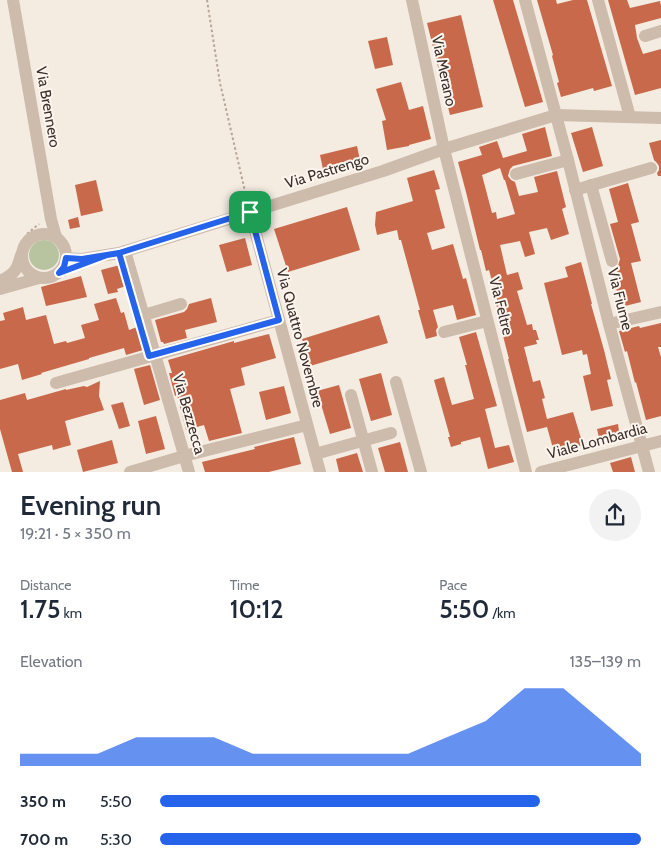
<!DOCTYPE html>
<html lang="en">
<head>
<meta charset="utf-8">
<style>
	:root { --surface:#fff; --page:#f2f2f3; --text:#1f2937; --muted:#747a83; --accent:#2563eb }
	body { margin:0; font-family:Cabin,sans-serif; background:var(--page); color:var(--text); height:100vh; display:flex; flex-direction:column; font-size:19px; white-space:nowrap }
	* { box-sizing:border-box; margin:0 }
	p { font-size:16px; color:var(--muted) }
	.icon { flex:none; width:28px; height:28px; fill:none; stroke:currentColor; stroke-width:2; stroke-linecap:round; stroke-linejoin:round }
	.map { position:relative; height:472px; overflow:hidden }
	.panel { display:flex; flex-direction:column; background:var(--surface); flex:1 }
	.panel>* { flex:none }
	.pin { position:absolute; display:grid; place-items:center; width:42px; height:42px; color:#fff; margin:-21px; border-radius:10px; box-shadow:0 2px 8px #0006 }
	.round { display:grid; place-items:center; flex:none; width:52px; height:52px; border-radius:26px; background:var(--page) }
	.summary { display:flex; align-items:center; justify-content:space-between; height:85px; padding:0 20px }
	h1 { font-size:28px; font-weight:600; line-height:38px }
	.metrics { display:grid; grid-template-columns:repeat(3,1fr); gap:8px; height:85px; padding:5px 20px }
	.metrics div { display:grid; align-content:center }
	.metrics b { font-size:25px; font-weight:600 }
	.metrics small { font-size:14px; font-weight:400 }
	.metrics p { font-size:14px }
	.chart { height:140px; padding:10px 20px }
	.chart p { display:flex; justify-content:space-between }
	.chart svg { width:100%; height:90px; margin-top:5px; fill:var(--accent); opacity:.7 }
	ul { padding:0 20px; list-style:none; font-size:16px }
	li { display:grid; grid-template-columns:80px 60px 1fr; align-items:center; height:38px }
	li i { height:12px; border-radius:6px; background:var(--accent) }
	.map>svg:first-child { display:block }
	.green { fill:#b8c4a0 }
	.building { fill:#c8694b; fill-rule:evenodd }
	.lines { fill:none; stroke-linecap:round; stroke-linejoin:round }
	.path { stroke:#b9a596; stroke-width:2; stroke-dasharray:2.5 2.5; stroke-linecap:butt }
	.minor { stroke:#cdbbac; stroke-width:12 }
	.route-casing { stroke:#fff; stroke-width:10 }
	.route { stroke:#2563eb; stroke-width:6 }
	.labels { text-anchor:middle; stroke-width:4; stroke-linejoin:round; paint-order:stroke }
	.street-label { font-size:15px; fill:#3b302b; stroke:#fbf5ee }
</style>
</head>
<body>
<div class="map">
<svg width="661" height="472" viewBox="0 0 661 472">
	<rect width="100%" height="100%" fill="#f4ebe1"/>
	<!-- green -->
	<circle class="green" cx="44" cy="255" r="15"/>
	<!-- building -->
	<g class="building">
		<polygon points="493,0 513,0 543,102 525,107"/>
		<polygon points="537,0 556,0 557,4 573,0 587,0 612,86 594,91 593,88 561,97 557,83 559,82 552,56 553,55"/>
		<polygon points="608,0 627,0 630,8 660,1 661,6 661,18 635,25 637,38 643,54 661,49 661,88 635,95"/>
		<polygon points="461,15 483,107 450,115 427,23"/>
		<polygon points="387,37 393,65 375,69 368,41"/>
		<polygon points="401,82 409,110 423,106 431,139 409,145 409,146 387,150 382,121 386,120 376,89"/>
		<path d="M545,127L552,156L513,166L510,169L508,176L511,180L515,182L519,196L538,192L534,177L557,171L566,207L562,209L569,234L551,240L547,228L529,232L535,254L525,257L520,241L500,245L507,275L518,272L523,289L517,291L527,325L532,324L533,330H536L539,340H536L537,344L524,347L533,382L540,380L545,398L542,399L547,419L573,412L583,445L554,452L547,427L527,432L508,359H509L502,332L504,331L496,304L498,303L489,270L486,271L481,250H480L466,192L458,162L482,155L479,147L497,141L503,158L527,151L522,134ZM500,168L504,180H505L515,214L497,219L496,212L492,213L482,175Z"/>
		<polygon points="592,127 603,166 583,172 571,133"/>
		<polygon points="661,140 661,176 658,176 657,173 659,170 659,166 657,163 654,160 649,143"/>
		<polygon points="357,146 361,165 324,174 320,155"/>
		<polygon points="434,170 440,189 435,190 445,228 427,233 432,250 453,244 463,279 466,278 476,315 457,320 453,305 433,310 438,327 436,330 437,336 426,339 418,310 420,310 401,240 399,240 397,230 377,235 375,225 376,212 413,201 407,178"/>
		<polygon points="96,180 103,211 81,216 75,185"/>
		<polygon points="628,183 639,222 631,224 641,261 631,263 641,302 621,307 611,269 615,269 618,266 620,259 610,224 618,222 609,189"/>
		<polygon points="347,207 360,250 288,272 274,229"/>
		<polygon points="78,217 80,227 70,229 68,220"/>
		<polygon points="245,238 252,265 227,272 219,245"/>
		<polygon points="581,262 592,304 591,304 604,350 611,379 607,380 613,406 591,411 583,376 591,374 587,354 583,355 582,350 562,355 544,283 568,277 565,267"/>
		<polygon points="120,265 126,286 117,289 118,292 108,294 101,270"/>
		<polygon points="81,276 87,297 46,306 41,287"/>
		<polygon points="116,298 121,313 124,312 129,330 137,327 143,350 126,355 124,348 89,358 89,359 41,373 42,374 22,380 18,364 0,369 0,321 5,320 3,313 23,307 26,320 46,315 54,344 66,341 67,343 85,338 81,325 99,320 94,304"/>
		<polygon points="211,298 217,322 185,330 187,338 164,344 163,342 161,342 155,320 184,312 187,309 189,304"/>
		<polygon points="379,315 388,343 310,366 302,339"/>
		<polygon points="661,323 661,347 658,347 661,357 661,416 646,420 636,382 635,383 627,351 625,352 619,331 639,326 640,328"/>
		<polygon points="476,332 497,406 485,409 495,448 509,445 514,462 488,469 480,437 461,442 461,444 451,447 448,437 450,437 434,380 444,377 452,405 474,399 465,365 467,365 459,337"/>
		<polygon points="269,334 276,358 241,368 245,385 230,389 242,433 209,441 204,425 186,430 177,395 175,396 169,373 172,373 168,360 234,341 234,343"/>
		<polygon points="150,365 160,400 144,405 134,369"/>
		<polygon points="381,373 392,415 371,421 359,379"/>
		<polygon points="100,381 99,396 104,410 65,421 71,445 53,450 52,445 18,454 23,472 12,472 0,429 0,400 25,393 27,400 66,389 66,390 84,386 87,387"/>
		<polygon points="339,385 351,428 330,434 317,391"/>
		<polygon points="284,386 291,413 266,420 259,392"/>
		<polygon points="123,402 130,426 119,429 111,405"/>
		<polygon points="156,416 165,449 146,454 138,421"/>
		<polygon points="618,424 620,438 600,442 597,429"/>
		<polygon points="294,437 301,464 269,472 205,472 202,462 255,449 254,447"/>
		<polygon points="112,440 118,463 83,472 77,450"/>
		<polygon points="400,442 408,472 385,472 378,448"/>
		<polygon points="357,453 363,472 339,472 336,459"/>
		<polygon points="631,457 635,472 613,472 610,463"/>
	</g>
	<g class="lines">
		<!-- path -->
		<g class="path">
			<polyline points="207,0 220,83 247,200"/>
			<polyline points="21,242 28,233 39,224"/>
		</g>
		<!-- minor -->
		<g class="minor">
			<polyline points="13,0 51,219 56,237"/>
			<polyline points="412,0 444,149 526,472"/>
			<polyline points="525,0 568,160 609,324 649,472"/>
			<polyline points="598,0 630,117"/>
			<polyline points="645,36 661,31"/>
			<polyline points="516,174 568,160"/>
			<polyline points="591,185 612,261"/>
			<polyline points="575,190 651,168"/>
			<polyline points="250,212 320,472"/>
			<circle cx="44" cy="256" r="22"/>
			<polyline points="125,251 189,472"/>
			<polyline points="66,258 82,259 119,253 383,171 444,149 556,115 661,118"/>
			<path d="M0,281C15,274 17,270 21,255"/>
			<polyline points="0,289 39,278"/>
			<polyline points="144,315 181,304"/>
			<polyline points="609,324 661,312"/>
			<polyline points="444,332 487,321"/>
			<polyline points="396,382 421,472"/>
			<polyline points="56,383 279,320"/>
			<polyline points="351,395 372,472"/>
			<polyline points="315,454 391,433"/>
			<polyline points="130,472 184,456 307,425"/>
			<polyline points="541,472 661,441"/>
		</g>
	</g>
	<g class="lines">
		<!-- route casing -->
		<g class="route-casing">
			<polyline id="route" points="250,212 119,253 107,255 59,273 64,267 66,258 82,259 119,253 149,356 279,320 250,212"/>
		</g>
		<!-- route -->
		<use href="#route" class="route"/>
	</g>
	<g class="labels">
		<!-- street labels -->
		<g class="street-label">
			<text transform="translate(444 71) rotate(78)" y="5">Via Merano</text>
			<text transform="translate(48 107) rotate(80)" y="5">Via Brennero</text>
			<text transform="translate(327 171) rotate(-17)" y="5">Via Pastrengo</text>
			<text transform="translate(620 299) rotate(76)" y="5">Via Fiume</text>
			<text transform="translate(501 306) rotate(76)" y="5">Via Feltre</text>
			<text transform="translate(300 338) rotate(75)" y="5">Via Quattro Novembre</text>
			<text transform="translate(189 414) rotate(74)" y="5">Via Bezzecca</text>
			<text transform="translate(597 441) rotate(-15)" y="5">Viale Lombardia</text>
		</g>
	</g>
</svg>
<div class="pin" style="left:250px;top:212px;background:#1e9e55"><svg class="icon" aria-label="arrive" viewBox="0 0 24 24"><path d="M6 21V4h12l-3 4 3 4H6"/></svg></div>
</div>
<section class="panel">
<div class="summary"><div><h1>Evening run</h1><p>19:21 · 5 × 350 m</p></div><a class="round"><svg class="icon" aria-label="share" viewBox="0 0 24 24"><path d="M12 15V3M7 8l5-5 5 5M5 13v7h14v-7"/></svg></a></div>
<div class="metrics">
<div><p>Distance</p><b>1.75<small> km</small></b></div>
<div><p>Time</p><b>10:12</b></div>
<div><p>Pace</p><b>5:50<small> /km</small></b></div>
</div>
<div class="chart"><p><span>Elevation</span>135–139 m</p>
<svg viewBox="0 0 160 44" preserveAspectRatio="none"><path d="M0 44V38L10 38L20 38L30 30L40 30L50 30L60 38L70 38L80 38L90 38L100 38L110 30L120 22L130 6L140 6L150 22L160 38V44z"/></svg>
</div>
<ul>
<li><b>350 m</b>5:50<i style="width:79%"></i></li>
<li><b>700 m</b>5:30<i style="width:100%"></i></li>
</ul>
</section>
</body>
</html>
